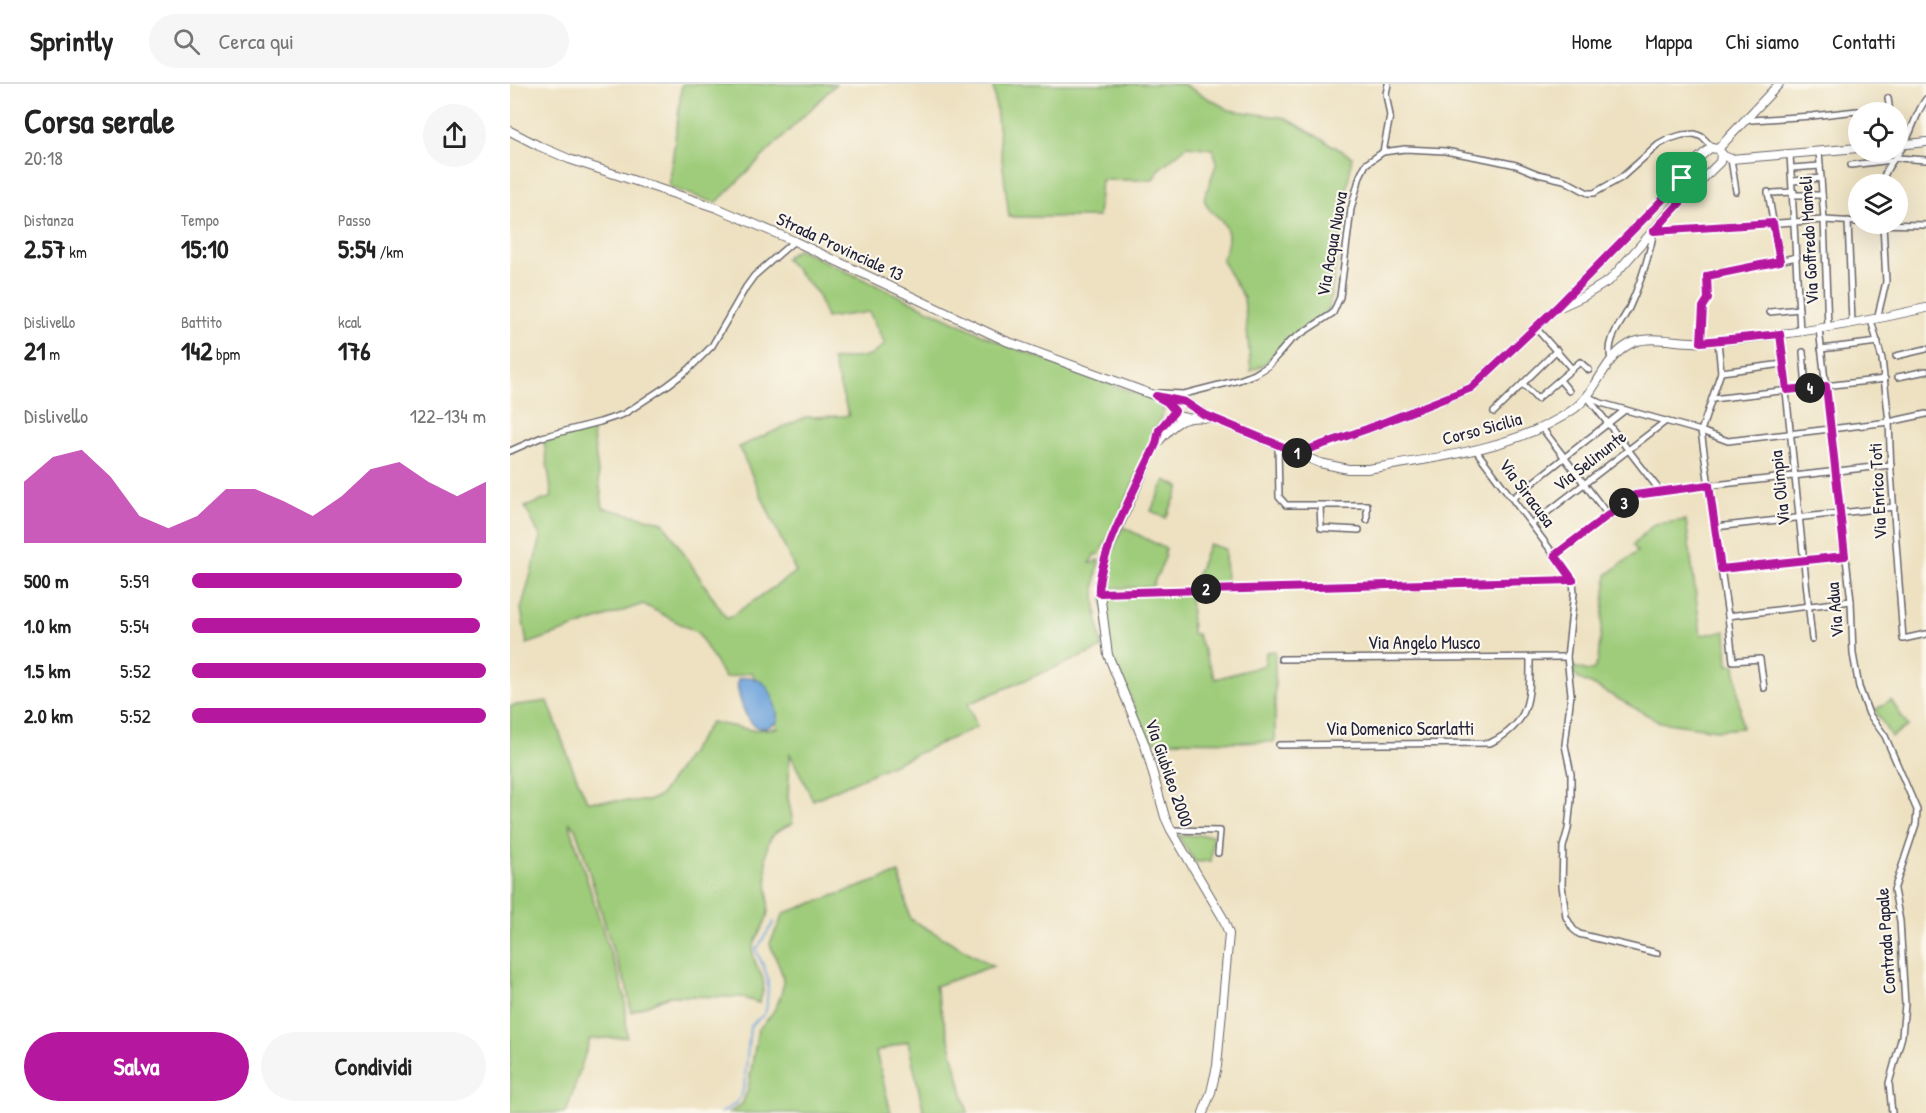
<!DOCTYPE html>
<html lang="it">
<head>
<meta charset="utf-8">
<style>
	:root { --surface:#fff; --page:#f6f6f6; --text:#222; --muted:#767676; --line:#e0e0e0; --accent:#b5179e }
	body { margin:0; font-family:"Patrick Hand",sans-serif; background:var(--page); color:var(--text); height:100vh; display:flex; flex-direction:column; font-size:22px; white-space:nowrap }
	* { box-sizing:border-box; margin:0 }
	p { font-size:20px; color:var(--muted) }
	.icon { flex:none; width:33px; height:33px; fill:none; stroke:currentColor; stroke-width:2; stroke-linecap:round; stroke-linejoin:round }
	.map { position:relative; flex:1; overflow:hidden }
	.panel { display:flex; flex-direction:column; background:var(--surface); width:510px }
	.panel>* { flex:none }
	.buttons { position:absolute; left:1338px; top:18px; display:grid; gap:12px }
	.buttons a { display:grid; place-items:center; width:60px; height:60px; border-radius:50%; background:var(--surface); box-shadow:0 6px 24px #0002; font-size:30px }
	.pin { position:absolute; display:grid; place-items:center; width:51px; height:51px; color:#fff; margin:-26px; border-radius:12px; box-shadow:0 3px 9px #0006 }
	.km { position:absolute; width:30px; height:30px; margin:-15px; border-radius:50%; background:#222; color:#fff; font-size:16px; line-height:30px; text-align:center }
	.round { display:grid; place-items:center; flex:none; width:63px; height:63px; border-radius:32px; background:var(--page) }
	.summary { display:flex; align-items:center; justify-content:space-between; height:102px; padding:0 24px }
	h1 { font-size:33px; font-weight:700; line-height:45px }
	.stats { display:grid; grid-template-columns:repeat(3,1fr); gap:9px; height:102px; padding:6px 24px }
	.stats div { display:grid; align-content:center }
	.stats b { font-size:26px; font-weight:700 }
	.stats small { font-size:16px; font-weight:400 }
	.stats p { font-size:16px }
	.chart { height:168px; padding:12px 24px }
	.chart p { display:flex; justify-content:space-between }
	.chart svg { width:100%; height:108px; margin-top:6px; fill:var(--accent); opacity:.7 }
	.cta { display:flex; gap:12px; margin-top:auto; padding:12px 24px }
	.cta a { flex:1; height:69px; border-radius:36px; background:var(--accent); color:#fff; font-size:24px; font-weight:700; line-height:69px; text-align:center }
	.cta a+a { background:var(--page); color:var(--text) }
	ul { padding:0 24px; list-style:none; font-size:20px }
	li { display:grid; grid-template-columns:96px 72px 1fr; align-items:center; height:45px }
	li i { height:15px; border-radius:8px; background:var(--accent) }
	header { display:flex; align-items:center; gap:36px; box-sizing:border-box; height:84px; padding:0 30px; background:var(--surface); border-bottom:2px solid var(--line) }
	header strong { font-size:28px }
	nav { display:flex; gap:33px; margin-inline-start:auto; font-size:21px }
	.search { width:420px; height:54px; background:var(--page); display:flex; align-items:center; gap:15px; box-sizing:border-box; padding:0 21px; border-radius:33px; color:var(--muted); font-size:22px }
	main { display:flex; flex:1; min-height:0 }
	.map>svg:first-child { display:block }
	.green { fill:#9fcc7a; stroke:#60775a; stroke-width:1.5 }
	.water { fill:#70a4dc; stroke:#49638c; stroke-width:1.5 }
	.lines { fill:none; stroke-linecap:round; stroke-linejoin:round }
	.stream { stroke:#70a4dc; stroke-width:2 }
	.street-casing { stroke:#69656a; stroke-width:8 }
	.secondary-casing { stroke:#69656a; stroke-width:10 }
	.street { stroke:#fff; stroke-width:5 }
	.secondary { stroke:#fff; stroke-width:8 }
	.route-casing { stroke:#fff; stroke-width:12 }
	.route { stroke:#b5179e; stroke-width:8 }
	.labels { text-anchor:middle; stroke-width:4.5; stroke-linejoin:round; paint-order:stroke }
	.street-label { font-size:18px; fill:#22223b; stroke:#fbf7ec }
</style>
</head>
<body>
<header>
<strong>Sprintly</strong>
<div class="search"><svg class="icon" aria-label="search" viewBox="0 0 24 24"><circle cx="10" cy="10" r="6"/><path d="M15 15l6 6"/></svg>Cerca qui</div>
<nav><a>Home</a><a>Mappa</a><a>Chi siamo</a><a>Contatti</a></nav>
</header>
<main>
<section class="panel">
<div class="summary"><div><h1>Corsa serale</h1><p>20:18</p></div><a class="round"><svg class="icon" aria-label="share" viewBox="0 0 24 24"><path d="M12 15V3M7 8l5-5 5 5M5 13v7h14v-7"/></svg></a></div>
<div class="stats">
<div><p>Distanza</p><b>2.57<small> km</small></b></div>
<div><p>Tempo</p><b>15:10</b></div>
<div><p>Passo</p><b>5:54<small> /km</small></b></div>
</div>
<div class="stats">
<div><p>Dislivello</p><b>21<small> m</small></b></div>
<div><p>Battito</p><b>142<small> bpm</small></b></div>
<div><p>kcal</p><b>176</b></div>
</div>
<div class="chart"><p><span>Dislivello</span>122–134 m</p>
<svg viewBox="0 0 160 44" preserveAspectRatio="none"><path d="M0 44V19L10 9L20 6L30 17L40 33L50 38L60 33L70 22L80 22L90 27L100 33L110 25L120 14L130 11L140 19L150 25L160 19V44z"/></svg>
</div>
<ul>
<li><b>500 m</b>5:59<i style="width:92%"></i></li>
<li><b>1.0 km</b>5:54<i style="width:98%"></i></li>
<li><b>1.5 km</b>5:52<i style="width:100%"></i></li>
<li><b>2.0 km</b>5:52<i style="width:100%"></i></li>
</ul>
<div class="cta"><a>Salva</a><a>Condividi</a></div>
</section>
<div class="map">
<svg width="1416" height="1029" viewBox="0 0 1416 1029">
	<rect width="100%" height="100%" fill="#fbf7ec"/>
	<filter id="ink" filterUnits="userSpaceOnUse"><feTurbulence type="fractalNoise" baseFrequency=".0167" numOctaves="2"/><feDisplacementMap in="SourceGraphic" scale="12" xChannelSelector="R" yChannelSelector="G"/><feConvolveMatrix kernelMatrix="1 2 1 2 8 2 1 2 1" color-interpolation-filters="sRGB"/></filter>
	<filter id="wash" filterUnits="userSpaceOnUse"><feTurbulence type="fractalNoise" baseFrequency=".008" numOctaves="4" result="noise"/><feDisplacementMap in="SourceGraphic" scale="24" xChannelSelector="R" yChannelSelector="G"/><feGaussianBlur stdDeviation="1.35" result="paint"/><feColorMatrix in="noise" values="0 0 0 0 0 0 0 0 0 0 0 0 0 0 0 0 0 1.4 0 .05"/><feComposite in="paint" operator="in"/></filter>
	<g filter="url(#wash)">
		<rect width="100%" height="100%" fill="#ede1c1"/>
		<!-- green -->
		<g class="green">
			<polygon points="172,0 326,0 206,119 159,103"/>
			<path d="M483,0H673L719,26L776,34L842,73L819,225L777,256L755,280L741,287L734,214L712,177C717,163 723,149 711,136C703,127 699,129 694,115L707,78L703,65L677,62L648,86L643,96H591L588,133H499Z"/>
			<path d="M288,165L491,259L656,321L609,432L589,471L585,470L580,479H584L587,476L589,477C581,510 587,531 592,564L458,620L467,643L303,716L280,670L278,714L283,739C277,742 267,746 263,751C248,767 263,812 257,833C254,844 243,855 243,867C243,888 262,889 249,919L231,913L159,912L121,928L117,904L103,867L73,767L65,744L59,738L99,866L109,892L115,914L117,953L80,955L56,1029H0V622L38,617L61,680L77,717H138L150,712L201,638L242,646L268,644L242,588L215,594L188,549L133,520L17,560L11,525L31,454L15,423L42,413L34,357L82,345L93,424L153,438L217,535L286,488L229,363L296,333L339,332L322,276L360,272L375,260L359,228L316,234L307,209L275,174Z"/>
			<polygon points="655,396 670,403 656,434 641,427"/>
			<polygon points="1176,436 1191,551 1216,547 1218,581 1225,581 1232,644 1207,646 1150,638 1085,602 1067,594 1061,582 1078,587 1084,585 1088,576 1097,491 1127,468 1123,461 1144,440"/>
			<polygon points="613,443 656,465 654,470 656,471 642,503 598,504 592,501 597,480"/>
			<polygon points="699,460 715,465 716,500 683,501"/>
			<polygon points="680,509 682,550 687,550 705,595 755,581 756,568 765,567 765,656 763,658 638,657 612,593 603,576 598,561 593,514 598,510"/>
			<polygon points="1381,616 1398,642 1381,653 1365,626"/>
			<polygon points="703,751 701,777 685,778 668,752"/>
			<path d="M389,789L400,835L483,882L425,902L458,1029H414L398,957L366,968L381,1029H219L232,1020L238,1005L248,945C262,933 277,910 272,890C269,880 263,870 260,859L274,829Z"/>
		</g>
		<!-- water -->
		<path class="water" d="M240,593C244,595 250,596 253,599C263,608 267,625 268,637C263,640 257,645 251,644C236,643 225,606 228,595Z"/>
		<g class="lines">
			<!-- stream -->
			<path class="stream" d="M211,1029C225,1021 229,1019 234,1003L240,943C244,937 250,935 254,930C257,927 257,920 257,916C260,890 256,889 246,866L264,838"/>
		</g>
	</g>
	<g filter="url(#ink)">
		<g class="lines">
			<!-- street casing -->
			<g class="street-casing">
				<g id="street">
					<polyline points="1378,14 1380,28"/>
					<polyline points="1236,33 1242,36 1302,32 1347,27 1348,38"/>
					<polyline points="1309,67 1314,136 1318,243"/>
					<polyline points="873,68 880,32 876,10 878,0"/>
					<polyline points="1280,70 1290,247"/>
					<polyline points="1388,74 1416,76"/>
					<polyline points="1221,75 1226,107"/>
					<polyline points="1341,81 1382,76"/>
					<polyline points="1282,84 1310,82"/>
					<polyline points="1283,97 1311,94"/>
					<path d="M1372,100C1375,82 1387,74 1395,59C1403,44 1406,29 1416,15"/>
					<polyline points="1258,108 1270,177"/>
					<polyline points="1263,109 1284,108"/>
					<polyline points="1284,111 1312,111"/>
					<polyline points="1338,137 1342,239"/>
					<polyline points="1360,140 1416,141"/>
					<polyline points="1260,228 1289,225"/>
					<polyline points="1367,235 1376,198 1373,140"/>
					<polyline points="1361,236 1372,275 1379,338 1381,388 1393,555 1416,550"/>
					<polyline points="1025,243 1062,285"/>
					<polyline points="1309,245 1341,517 1343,570 1349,603 1359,630 1375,652 1407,726 1406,740 1384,806 1390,837 1395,920 1392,952 1379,999 1382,1029"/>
					<polyline points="1270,250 1302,555"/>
					<polyline points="1208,257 1211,288 1191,347 1218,532 1223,577 1250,575 1254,604"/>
					<polyline points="1191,258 1193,223 1198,215 1197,192 1287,173"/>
					<polyline points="1311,265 1368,258"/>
					<polyline points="1293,268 1296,304"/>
					<polyline points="1386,272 1416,265"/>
					<path d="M1101,276C1096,255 1110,242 1119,224C1130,200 1139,173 1144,147L1314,136L1348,138"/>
					<polyline points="1211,288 1273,280"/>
					<polyline points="1388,293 1416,287"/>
					<polyline points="1050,296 1059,307"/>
					<polyline points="1013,300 1027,315 1070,278 1079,286"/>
					<polyline points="649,309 674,310"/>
					<polyline points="1077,312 1091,319 1191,347 1218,357 1379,338 1416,330"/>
					<polyline points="1079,315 1150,407"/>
					<polyline points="1202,315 1375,295"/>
					<polyline points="672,317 674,310 729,296 745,290 758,282 780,257 823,229 830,213 841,125 850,92 856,80 873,68 895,65 935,67 978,75 1006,81 1028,90 1054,96 1078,109 1084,109 1111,94 1148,61 1159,55 1172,51 1185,50 1192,53 1203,64"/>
					<polyline points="984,328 1047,266"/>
					<polyline points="1032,344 1098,431"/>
					<polyline points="768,361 769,413 776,421 857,421 857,436"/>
					<polyline points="965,365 1063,496 1064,509 1057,573 1061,610 1055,661 1061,690 1061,716 1058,745 1053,763 1052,801 1056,833 1063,845 1069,850 1147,869"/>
					<polyline points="0,367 32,353 90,338 114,330 158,301 178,286 202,262 236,203 244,192 284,157"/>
					<polyline points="1003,414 1115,326"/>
					<polyline points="810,422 811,444 849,446"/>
					<polyline points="1022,440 1156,337"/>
					<polyline points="1205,443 1384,423"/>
					<polyline points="1045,471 1125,410 1381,381"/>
					<polyline points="1211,485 1335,472"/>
					<polyline points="589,509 1063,496"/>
					<polyline points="1218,532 1341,517"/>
					<polyline points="771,575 1057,573"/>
					<path d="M769,661L980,659C1021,640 1020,613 1020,574"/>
					<polyline points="661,746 710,747 708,769"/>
				</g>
			</g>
			<!-- secondary casing -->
			<g class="secondary-casing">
				<g id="secondary">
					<polyline points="0,47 29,62 59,75 207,124 284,157 496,257 646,312 662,322 667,332 676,334"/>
					<polyline points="1388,61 1416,58"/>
					<polyline points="1208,65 1269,0"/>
					<polyline points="1050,223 1074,212 1100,196 1164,123 1210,78 1211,70"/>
					<path d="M646,312L675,318L693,330L810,379L838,385H857C922,375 1010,364 1064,325C1089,307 1094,270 1124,258C1145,251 1170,260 1192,258C1267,253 1342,241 1416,224"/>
					<polyline points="665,327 649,346 646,360 593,478 589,501 598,571 635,661 655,733 661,746 713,834 719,850 707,982 701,1008 693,1029"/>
					<path d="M648,358C664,339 672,331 698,334"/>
					<polyline points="787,369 857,345 961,304 1046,224 1161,107 1180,82 1200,64 1208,65 1214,72 1221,75 1348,64"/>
				</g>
			</g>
			<!-- street -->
			<use href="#street" class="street"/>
			<!-- secondary -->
			<use href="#secondary" class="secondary"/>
		</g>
	</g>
	<g class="lines" filter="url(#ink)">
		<!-- route casing -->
		<g class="route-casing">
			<path id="route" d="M1177,87L1183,97L1189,98L1144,147L1263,139L1270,177L1197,192L1198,215L1193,223L1191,258L1270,250L1277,306L1316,302L1335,472L1211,485L1199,401L1125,411L1045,471L1063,496L589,509C586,474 631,394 646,360L649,346L665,327L657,318L646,312L675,318L693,330L788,369L857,345L961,304L1046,224L1161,107Z"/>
		</g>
		<!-- route -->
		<use href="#route" class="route"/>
	</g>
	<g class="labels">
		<!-- street labels -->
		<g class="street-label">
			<text transform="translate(1299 156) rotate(-93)" y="6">Via Goffredo Mameli</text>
			<text transform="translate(822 160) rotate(-80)" y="6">Via Acqua Nuova</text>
			<text transform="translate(330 163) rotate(25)" y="6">Strada Provinciale 13</text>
			<text transform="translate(972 345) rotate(-15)" y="6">Corso Sicilia</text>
			<text transform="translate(1080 377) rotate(-38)" y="6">Via Selinunte</text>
			<text transform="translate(1270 404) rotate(-96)" y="6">Via Olimpia</text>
			<text transform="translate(1368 407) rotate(-93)" y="6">Via Enrico Toti</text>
			<text transform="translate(1017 409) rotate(53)" y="6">Via Siracusa</text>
			<text transform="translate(1325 526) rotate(-95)" y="6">Via Adua</text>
			<text x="914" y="565">Via Angelo Musco</text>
			<text x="890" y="651">Via Domenico Scarlatti</text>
			<text transform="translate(659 689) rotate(71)" y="6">Via Giubileo 2000</text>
			<text transform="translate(1376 857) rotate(-94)" y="6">Contrada Papale</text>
		</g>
	</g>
</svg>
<div class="buttons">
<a><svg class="icon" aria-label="locate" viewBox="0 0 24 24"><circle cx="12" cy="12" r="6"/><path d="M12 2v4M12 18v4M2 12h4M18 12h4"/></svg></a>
<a><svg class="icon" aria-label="layers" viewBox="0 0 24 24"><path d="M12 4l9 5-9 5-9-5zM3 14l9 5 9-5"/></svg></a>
</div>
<div class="pin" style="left:1172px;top:94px;background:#1e9e55"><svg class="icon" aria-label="arrive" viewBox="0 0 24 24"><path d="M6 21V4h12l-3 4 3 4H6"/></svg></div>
<b class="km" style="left:787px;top:369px">1</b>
<b class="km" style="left:696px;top:505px">2</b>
<b class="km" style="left:1114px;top:419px">3</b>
<b class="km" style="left:1300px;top:304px">4</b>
</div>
</main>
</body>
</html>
